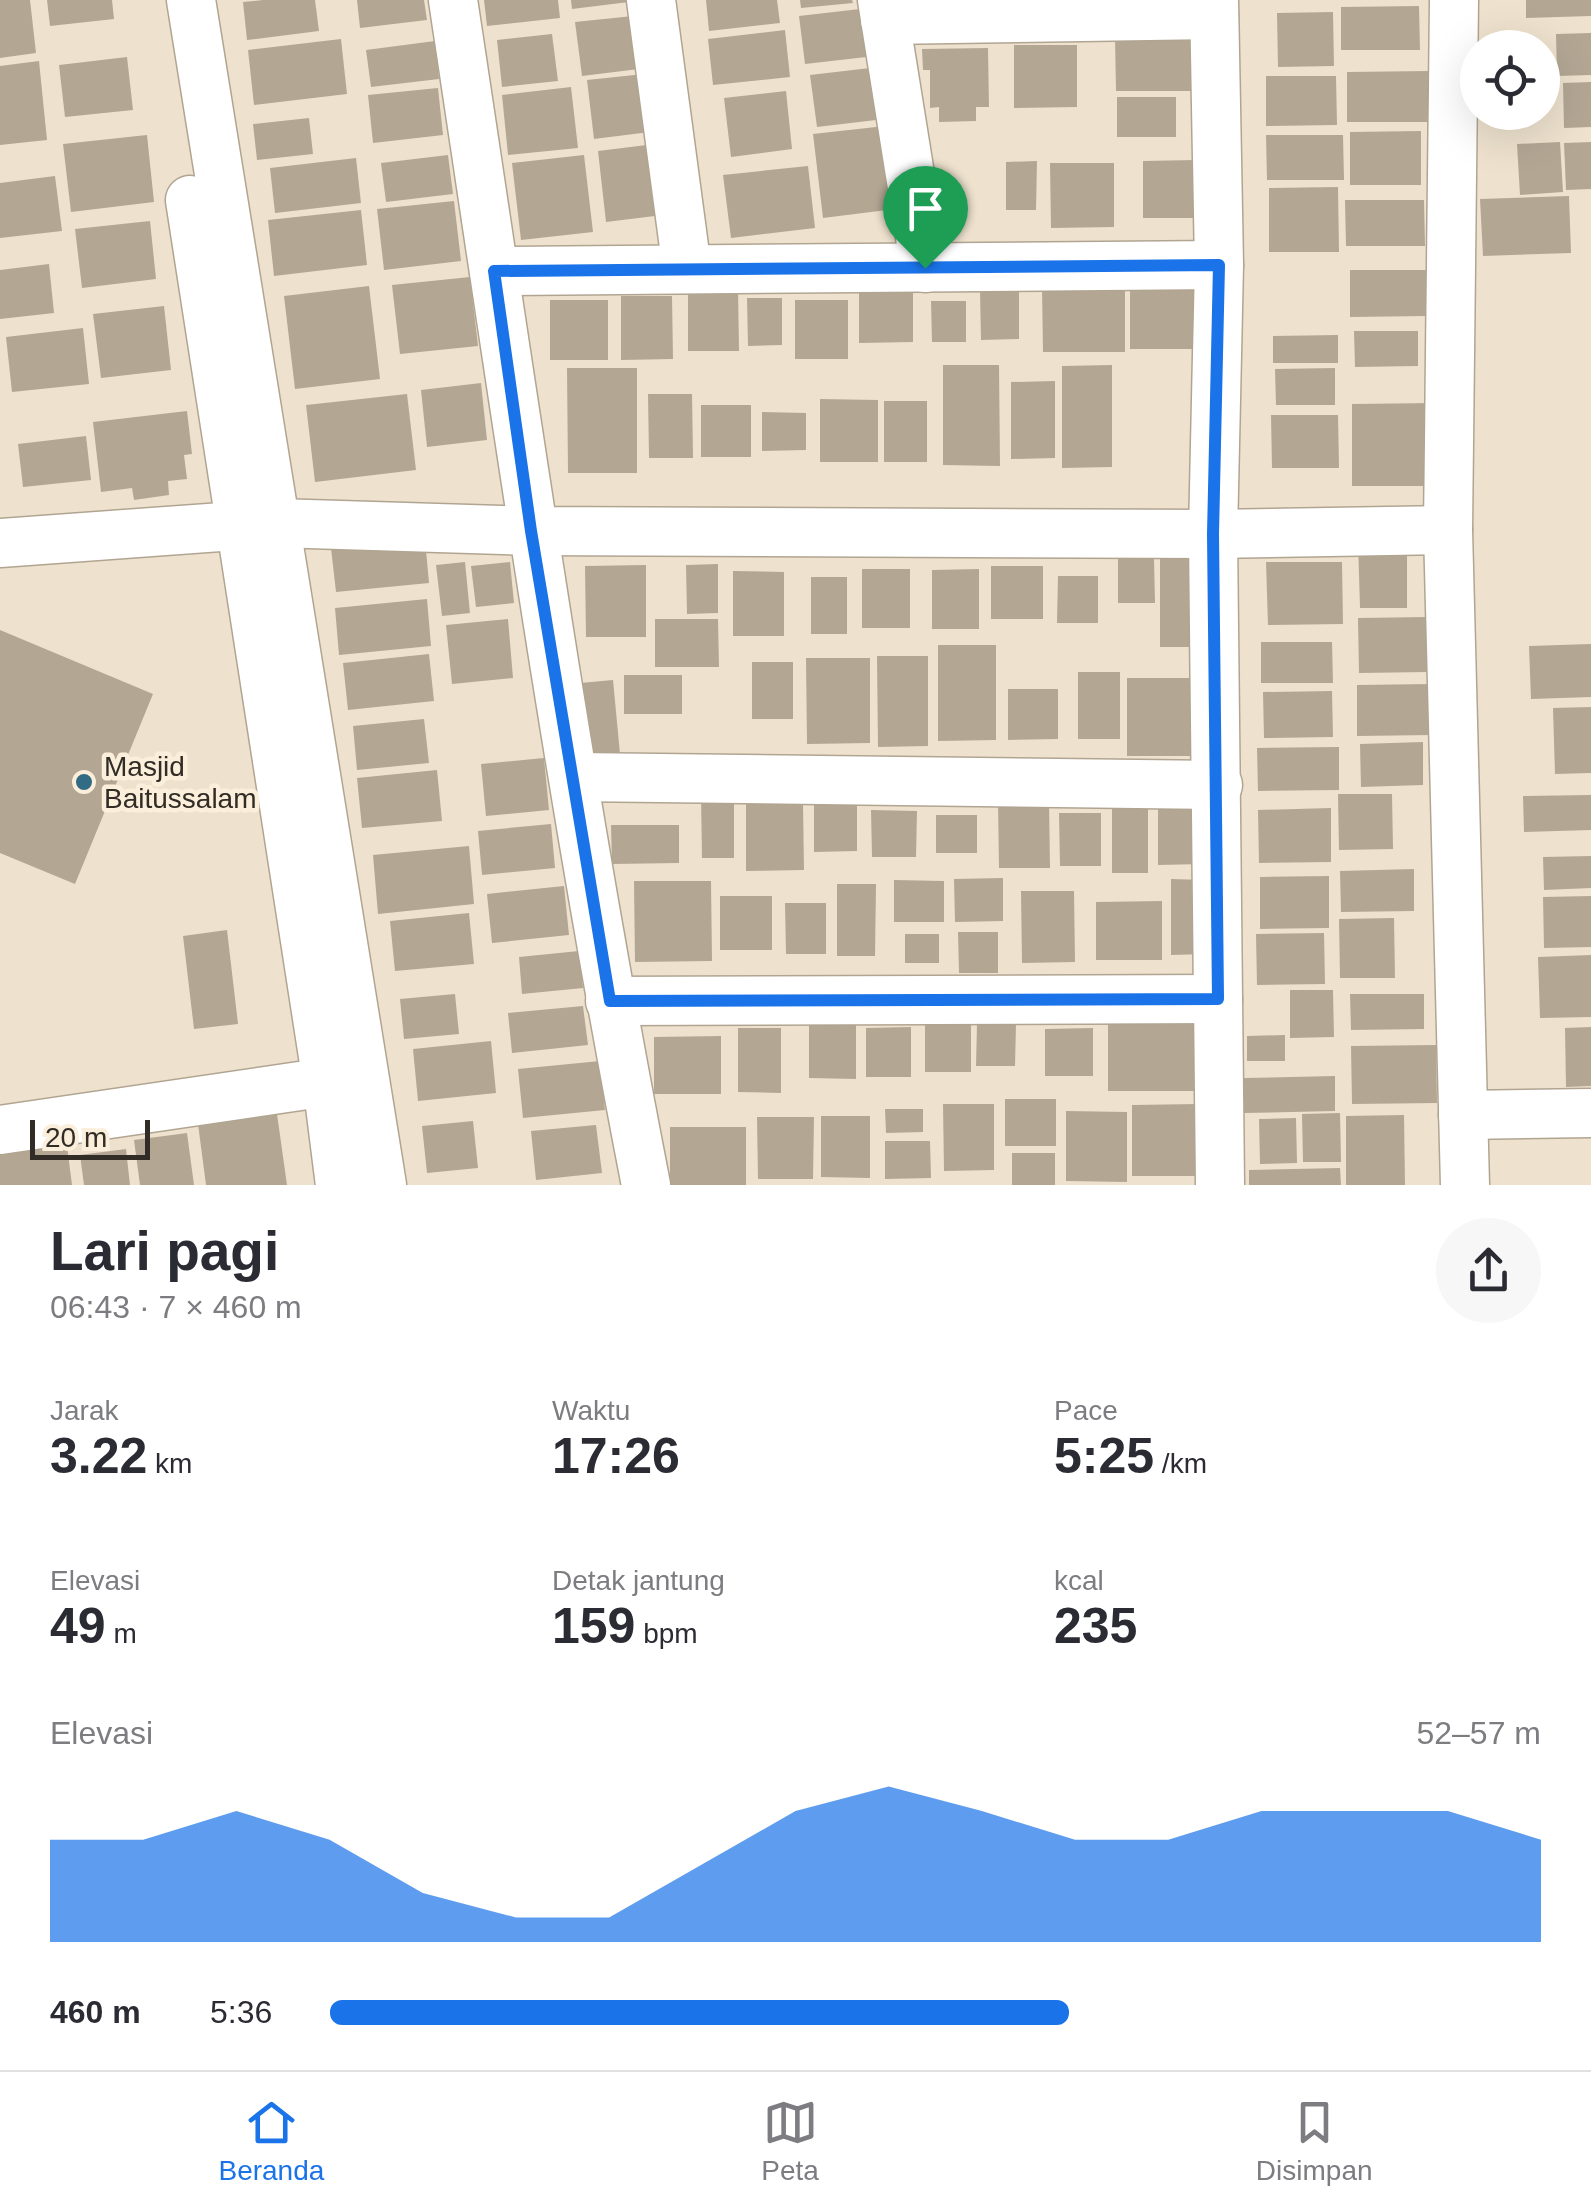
<!DOCTYPE html>
<html lang="id">
<head>
<meta charset="utf-8">
<style>
	:root { --surface:#fff; --page:#f7f7f7; --text:#2b2b33; --muted:#7c7c81; --line:#e1e1e2; --accent:#1a73e8 }
	body { margin:0; font-family:Helvetica,sans-serif; background:var(--page); color:var(--text); height:100vh; display:flex; flex-direction:column; font-size:38px; white-space:nowrap }
	* { box-sizing:border-box; margin:0 }
	p { font-size:32px; color:var(--muted) }
	.icon { flex:none; width:55px; height:55px; fill:none; stroke:currentColor; stroke-width:2; stroke-linecap:round; stroke-linejoin:round }
	.map { position:relative; height:1185px; overflow:hidden }
	.side { display:flex; flex-direction:column; background:var(--surface); flex:1 }
	.side>* { flex:none }
	.tools { position:absolute; left:1460px; top:30px; display:grid; gap:20px }
	.tools a { display:grid; place-items:center; width:100px; height:100px; border-radius:50%; background:var(--surface); box-shadow:0 10px 40px #0002; font-size:50px }
	.scale { position:absolute; left:30px; bottom:25px; width:120px; box-sizing:border-box; padding-left:10px; border:5px solid #312c25; border-top:0; font-size:28px; line-height:35px; white-space:nowrap; color:#312c25; -webkit-text-stroke:8px #fbefdb; paint-order:stroke }
	.pin { position:absolute; display:grid; place-items:center; width:85px; height:85px; color:#fff; margin:-102px -42px; border-radius:50% 50% 50% 0; rotate:-45deg; box-shadow:0 0 10px #0007 }
	.pin .icon { rotate:45deg }
	.round { display:grid; place-items:center; flex:none; width:105px; height:105px; border-radius:52px; background:var(--page) }
	.headline { display:flex; align-items:center; justify-content:space-between; height:170px; padding:0 50px }
	h1 { font-size:55px; font-weight:700; line-height:75px }
	.metrics { display:grid; grid-template-columns:repeat(3,1fr); gap:15px; height:170px; padding:10px 50px }
	.metrics div { display:grid; align-content:center }
	.metrics b { font-size:50px; font-weight:700 }
	.metrics small { font-size:28px; font-weight:400 }
	.metrics p { font-size:28px }
	.chart { height:280px; padding:20px 50px }
	.chart p { display:flex; justify-content:space-between }
	.chart svg { width:100%; height:180px; margin-top:10px; fill:var(--accent); opacity:.7 }
	ul { padding:0 50px; list-style:none; font-size:32px }
	li { display:grid; grid-template-columns:160px 120px 1fr; align-items:center; height:75px }
	li i { height:25px; border-radius:12px; background:var(--accent) }
	.dock { display:flex; justify-content:space-around; align-items:center; height:140px; border-top:2px solid var(--line); background:var(--surface); font-size:28px; color:var(--muted) }
	.dock a { display:grid; justify-items:center; gap:5px }
	.dock .current { color:var(--accent) }
	.map>svg:first-child { display:block }
	.building { fill:#b3a794 }
	.lines { fill:none; stroke-linecap:round; stroke-linejoin:round }
	.street-casing { stroke:#b1a592; stroke-width:51 }
	.street { stroke:#fff; stroke-width:48 }
	.route-casing { stroke:#fff; stroke-width:20 }
	.route { stroke:#1a73e8; stroke-width:12 }
	.poi-dot { fill:#326b84; stroke:#fbefdb; stroke-width:4 }
	.labels { text-anchor:middle; stroke-width:9; stroke-linejoin:round; paint-order:stroke }
	.poi-label { font-size:28px; fill:#312c25; stroke:#fbefdb; text-anchor:start }
</style>
</head>
<body>
<div class="map">
<svg width="1591" height="1185" viewBox="0 0 1591 1185">
	<rect width="100%" height="100%" fill="#eee2ce"/>
	<!-- building -->
	<g class="building">
		<polygon points="0,0 30,0 36,53 0,58"/>
		<polygon points="47,0 112,0 114,19 50,26"/>
		<polygon points="263,0 315,0 319,31 247,40 243,2"/>
		<polygon points="357,0 424,0 427,20 360,28"/>
		<polygon points="484,0 558,0 560,18 487,26"/>
		<polygon points="571,0 629,0 629,2 572,9"/>
		<polygon points="706,0 777,0 780,23 709,31"/>
		<polygon points="800,0 852,0 853,3 801,8"/>
		<polygon points="1526,0 1591,0 1591,16 1526,18"/>
		<polygon points="1419,6 1420,50 1341,50 1341,7"/>
		<polygon points="869,8 875,56 805,64 799,16"/>
		<polygon points="1333,12 1334,66 1278,67 1277,13"/>
		<polygon points="633,16 639,69 582,76 575,22"/>
		<polygon points="785,30 790,77 713,85 708,39"/>
		<polygon points="1591,33 1591,75 1557,76 1556,34"/>
		<polygon points="552,34 558,81 502,87 497,40"/>
		<polygon points="1115,37 1197,37 1198,91 1116,91"/>
		<polygon points="341,39 347,94 254,105 248,50"/>
		<polygon points="435,41 439,79 371,87 366,50"/>
		<polygon points="1014,45 1077,45 1077,107 1014,108"/>
		<polygon points="988,48 989,107 976,107 976,121 939,122 939,107 930,108 930,70 923,70 922,49"/>
		<polygon points="127,57 133,110 65,117 59,65"/>
		<polygon points="39,61 47,140 0,145 0,66"/>
		<polygon points="870,68 876,120 817,127 810,75"/>
		<polygon points="1429,71 1430,122 1347,122 1347,72"/>
		<polygon points="644,74 650,132 594,139 587,80"/>
		<polygon points="1266,76 1336,76 1337,125 1266,126"/>
		<polygon points="1591,82 1591,127 1564,128 1563,83"/>
		<polygon points="571,87 578,148 508,155 502,95"/>
		<polygon points="438,88 443,135 373,143 368,95"/>
		<polygon points="786,91 792,149 731,157 724,98"/>
		<rect x="1117" y="97" width="59" height="40"/>
		<polygon points="309,118 313,154 257,160 253,124"/>
		<polygon points="885,126 895,209 823,218 813,134"/>
		<polygon points="1421,131 1421,185 1350,185 1350,132"/>
		<polygon points="147,135 154,202 71,212 63,144"/>
		<polygon points="1266,135 1343,135 1344,180 1267,180"/>
		<polygon points="1560,142 1563,192 1520,195 1517,144"/>
		<polygon points="1591,142 1591,189 1566,190 1564,143"/>
		<polygon points="663,143 671,214 606,222 598,151"/>
		<polygon points="448,155 453,194 386,202 381,163"/>
		<polygon points="584,155 593,232 521,240 512,163"/>
		<polygon points="356,158 361,203 275,213 270,168"/>
		<polygon points="1196,160 1197,218 1143,218 1143,161"/>
		<polygon points="1037,161 1036,210 1006,210 1006,162"/>
		<polygon points="1050,163 1114,163 1114,227 1051,228"/>
		<polygon points="808,166 815,228 731,238 723,175"/>
		<polygon points="55,176 62,231 0,238 0,183"/>
		<polygon points="1338,187 1339,252 1269,252 1269,188"/>
		<polygon points="1569,196 1571,253 1483,256 1480,199"/>
		<polygon points="1345,200 1424,200 1425,246 1346,246"/>
		<polygon points="454,201 461,261 384,270 377,209"/>
		<polygon points="361,210 367,265 274,276 268,220"/>
		<polygon points="150,221 156,279 82,288 75,229"/>
		<polygon points="49,264 54,313 0,319 0,270"/>
		<polygon points="1350,270 1427,270 1427,316 1350,317"/>
		<polygon points="470,277 478,346 400,354 392,285"/>
		<polygon points="688,285 738,286 739,351 688,351"/>
		<polygon points="369,286 380,379 295,389 284,296"/>
		<polygon points="1042,286 1125,286 1125,352 1043,352"/>
		<rect x="1130" y="287" width="66" height="62"/>
		<polygon points="1019,289 1019,339 981,340 980,290"/>
		<polygon points="859,291 913,291 913,342 859,343"/>
		<polygon points="621,296 672,296 673,359 621,360"/>
		<polygon points="747,298 782,298 782,345 748,346"/>
		<rect x="550" y="300" width="58" height="60"/>
		<rect x="795" y="300" width="53" height="59"/>
		<polygon points="931,301 966,301 966,342 932,342"/>
		<polygon points="164,306 171,370 101,378 93,314"/>
		<polygon points="83,328 89,384 12,392 6,337"/>
		<polygon points="1354,331 1418,331 1418,366 1355,367"/>
		<polygon points="1338,335 1338,363 1273,363 1273,336"/>
		<polygon points="943,365 999,365 1000,466 943,465"/>
		<polygon points="1112,365 1112,467 1062,468 1062,366"/>
		<polygon points="567,368 637,368 637,473 568,473"/>
		<polygon points="1335,368 1335,405 1276,405 1275,369"/>
		<polygon points="1055,381 1055,458 1011,459 1011,382"/>
		<polygon points="481,383 487,440 427,447 421,390"/>
		<polygon points="407,394 416,470 315,482 306,405"/>
		<polygon points="648,394 692,394 693,458 649,458"/>
		<polygon points="820,399 878,400 878,462 820,462"/>
		<rect x="884" y="401" width="43" height="61"/>
		<polygon points="1435,403 1435,486 1352,486 1352,404"/>
		<rect x="701" y="405" width="50" height="52"/>
		<polygon points="187,411 192,454 184,455 187,479 168,481 169,495 134,500 132,488 101,492 93,422"/>
		<polygon points="762,412 806,413 806,450 762,451"/>
		<polygon points="1271,415 1338,415 1339,468 1272,468"/>
		<polygon points="86,436 91,480 23,487 18,444"/>
		<polygon points="425,539 429,583 336,592 331,548"/>
		<polygon points="1358,541 1407,541 1407,608 1360,608"/>
		<polygon points="1160,553 1206,553 1207,647 1160,647"/>
		<polygon points="1118,559 1154,559 1155,603 1118,603"/>
		<polygon points="465,562 470,613 442,616 436,565"/>
		<polygon points="510,562 514,603 476,607 471,566"/>
		<polygon points="1266,562 1342,562 1343,624 1268,625"/>
		<polygon points="718,564 718,613 687,614 686,565"/>
		<polygon points="646,565 646,637 586,637 585,566"/>
		<rect x="991" y="566" width="52" height="53"/>
		<rect x="862" y="569" width="48" height="59"/>
		<polygon points="979,569 979,629 932,629 932,570"/>
		<polygon points="733,571 784,572 784,636 733,636"/>
		<polygon points="1058,576 1098,576 1098,623 1057,623"/>
		<rect x="811" y="577" width="36" height="57"/>
		<polygon points="427,599 431,646 339,655 335,608"/>
		<polygon points="1427,617 1428,672 1359,673 1358,618"/>
		<polygon points="508,619 513,678 452,684 446,625"/>
		<polygon points="655,619 718,619 719,667 655,667"/>
		<polygon points="0,630 153,694 75,884 0,853"/>
		<polygon points="1261,642 1332,642 1333,683 1261,683"/>
		<polygon points="1591,644 1591,697 1531,699 1529,646"/>
		<polygon points="938,645 996,645 996,740 938,741"/>
		<polygon points="429,654 434,701 348,710 343,663"/>
		<polygon points="877,656 928,656 928,746 878,747"/>
		<polygon points="806,658 870,658 870,743 807,744"/>
		<rect x="752" y="662" width="41" height="57"/>
		<rect x="1078" y="672" width="42" height="67"/>
		<rect x="624" y="675" width="58" height="39"/>
		<rect x="1127" y="678" width="70" height="78"/>
		<polygon points="613,680 620,754 587,757 580,683"/>
		<polygon points="1432,684 1433,735 1357,736 1357,685"/>
		<polygon points="1008,689 1058,689 1058,739 1008,740"/>
		<polygon points="1332,691 1333,737 1264,738 1263,692"/>
		<polygon points="1591,707 1591,773 1555,774 1553,708"/>
		<polygon points="424,719 429,763 357,770 353,726"/>
		<polygon points="1423,742 1423,785 1361,787 1360,744"/>
		<polygon points="1339,747 1339,790 1258,791 1257,748"/>
		<polygon points="544,758 549,810 486,816 481,764"/>
		<polygon points="437,770 442,821 362,828 357,778"/>
		<polygon points="1338,794 1392,794 1393,849 1339,850"/>
		<polygon points="701,795 734,795 734,858 702,858"/>
		<polygon points="1591,795 1591,830 1524,832 1523,796"/>
		<polygon points="814,801 857,801 857,851 814,852"/>
		<polygon points="998,801 1049,801 1050,868 999,868"/>
		<polygon points="746,804 803,804 804,870 746,871"/>
		<polygon points="1148,805 1148,873 1112,873 1112,806"/>
		<polygon points="1331,808 1331,862 1259,863 1258,810"/>
		<polygon points="1158,809 1203,809 1203,864 1158,865"/>
		<polygon points="871,810 917,811 916,857 872,857"/>
		<polygon points="1059,813 1101,813 1101,866 1060,866"/>
		<rect x="936" y="815" width="41" height="38"/>
		<polygon points="551,824 555,868 482,875 478,831"/>
		<polygon points="611,825 679,825 679,863 612,864"/>
		<polygon points="469,846 474,904 378,914 373,855"/>
		<polygon points="1591,856 1591,888 1544,890 1543,857"/>
		<polygon points="1414,869 1414,911 1341,912 1340,871"/>
		<polygon points="1329,876 1329,928 1260,929 1260,877"/>
		<polygon points="1003,878 1003,921 955,922 954,879"/>
		<polygon points="1171,879 1206,880 1206,954 1171,955"/>
		<polygon points="894,880 944,881 944,922 894,922"/>
		<polygon points="634,881 711,881 712,961 635,962"/>
		<polygon points="837,884 876,884 875,956 837,956"/>
		<polygon points="564,886 569,935 492,943 487,894"/>
		<polygon points="1021,891 1074,891 1075,962 1022,963"/>
		<rect x="720" y="896" width="52" height="54"/>
		<polygon points="1591,896 1591,947 1544,948 1543,897"/>
		<polygon points="1162,901 1162,960 1096,960 1096,902"/>
		<polygon points="785,903 826,903 826,954 786,954"/>
		<polygon points="469,913 474,964 395,971 390,921"/>
		<polygon points="1394,918 1395,978 1340,978 1339,919"/>
		<polygon points="227,930 238,1024 194,1029 183,936"/>
		<polygon points="958,932 998,932 998,973 959,973"/>
		<polygon points="1324,933 1325,984 1257,985 1256,934"/>
		<rect x="905" y="934" width="34" height="29"/>
		<polygon points="579,951 583,988 522,994 519,957"/>
		<polygon points="1591,955 1591,1017 1540,1018 1538,957"/>
		<polygon points="1290,990 1333,990 1334,1037 1290,1038"/>
		<polygon points="455,994 459,1034 404,1039 400,999"/>
		<polygon points="1350,994 1424,994 1424,1029 1351,1030"/>
		<polygon points="583,1006 588,1045 512,1053 508,1013"/>
		<polygon points="1200,1019 1200,1091 1108,1091 1108,1020"/>
		<polygon points="856,1023 856,1079 809,1078 809,1024"/>
		<rect x="925" y="1024" width="46" height="48"/>
		<polygon points="977,1024 1016,1024 1015,1066 976,1066"/>
		<polygon points="911,1027 911,1077 866,1077 866,1028"/>
		<polygon points="1591,1027 1591,1086 1566,1087 1565,1028"/>
		<polygon points="738,1028 781,1028 781,1093 738,1092"/>
		<polygon points="1093,1028 1093,1076 1045,1076 1045,1029"/>
		<polygon points="1285,1035 1285,1061 1247,1061 1247,1036"/>
		<polygon points="721,1036 721,1094 654,1094 654,1037"/>
		<polygon points="491,1041 496,1093 418,1101 413,1049"/>
		<polygon points="1436,1045 1437,1103 1352,1104 1351,1046"/>
		<polygon points="600,1061 605,1110 523,1118 518,1069"/>
		<polygon points="1335,1076 1335,1111 1244,1113 1244,1078"/>
		<rect x="1005" y="1099" width="51" height="47"/>
		<polygon points="943,1104 994,1104 994,1170 944,1171"/>
		<polygon points="1198,1104 1198,1176 1132,1176 1132,1105"/>
		<polygon points="885,1109 923,1109 923,1132 886,1133"/>
		<polygon points="1066,1111 1127,1112 1127,1182 1066,1181"/>
		<polygon points="1340,1113 1341,1162 1303,1162 1302,1114"/>
		<polygon points="277,1114 287,1185 206,1185 198,1124"/>
		<polygon points="1404,1115 1405,1185 1346,1185 1346,1116"/>
		<polygon points="821,1116 870,1116 870,1178 821,1177"/>
		<polygon points="757,1117 814,1117 813,1179 758,1179"/>
		<polygon points="1296,1118 1297,1163 1260,1164 1259,1119"/>
		<polygon points="473,1121 478,1168 427,1173 422,1126"/>
		<polygon points="596,1125 602,1173 536,1180 531,1131"/>
		<rect x="670" y="1127" width="76" height="58"/>
		<polygon points="187,1133 194,1185 140,1185 134,1140"/>
		<polygon points="66,1138 72,1185 0,1185 0,1146"/>
		<polygon points="885,1141 930,1141 931,1178 885,1179"/>
		<polygon points="126,1149 130,1185 84,1185 80,1155"/>
		<rect x="1012" y="1153" width="43" height="32"/>
		<polygon points="1340,1168 1341,1185 1249,1185 1249,1170"/>
	</g>
	<g class="lines">
		<!-- street casing -->
		<g class="street-casing">
			<g id="street">
				<polyline points="191,0 382,1185"/>
				<path d="M453,0C513,396 569,792 646,1185"/>
				<polyline points="651,0 687,269"/>
				<polyline points="882,0 925,268"/>
				<polyline points="1214,0 1219,265 1213,534 1220,1185"/>
				<polyline points="1454,0 1448,530 1465,1185"/>
				<polyline points="885,20 1214,15"/>
				<polyline points="190,200 327,1082 340,1185"/>
				<polyline points="494,271 1219,265"/>
				<polyline points="0,543 276,523 531,531 1213,534 1448,530"/>
				<polyline points="574,777 1218,785"/>
				<polyline points="610,1001 1218,999"/>
				<polyline points="1463,1115 1591,1113"/>
				<polyline points="0,1130 327,1082"/>
			</g>
		</g>
		<!-- street -->
		<use href="#street" class="street"/>
	</g>
	<g class="lines">
		<!-- route casing -->
		<g class="route-casing">
			<polygon id="route" points="1219,265 1213,534 1218,999 610,1001 531,531 494,271"/>
		</g>
		<!-- route -->
		<use href="#route" class="route"/>
	</g>
	<!-- markers -->
	<circle class="poi-dot" cx="84" cy="782" r="10"/>
	<g class="labels">
		<!-- poi labels -->
		<g class="poi-label">
			<text x="104" y="776">Masjid<tspan x="104" dy="32">Baitussalam</tspan></text>
		</g>
	</g>
</svg>
<div class="tools">
<a><svg class="icon" aria-label="locate" viewBox="0 0 24 24"><circle cx="12" cy="12" r="6"/><path d="M12 2v4M12 18v4M2 12h4M18 12h4"/></svg></a>
</div>
<div class="scale">20 m</div>
<div class="pin" style="left:925px;top:268px;background:#1e9e55"><svg class="icon" aria-label="arrive" viewBox="0 0 24 24"><path d="M6 21V4h12l-3 4 3 4H6"/></svg></div>
</div>
<section class="side">
<div class="headline"><div><h1>Lari pagi</h1><p>06:43 · 7 × 460 m</p></div><a class="round"><svg class="icon" aria-label="share" viewBox="0 0 24 24"><path d="M12 15V3M7 8l5-5 5 5M5 13v7h14v-7"/></svg></a></div>
<div class="metrics">
<div><p>Jarak</p><b>3.22<small> km</small></b></div>
<div><p>Waktu</p><b>17:26</b></div>
<div><p>Pace</p><b>5:25<small> /km</small></b></div>
</div>
<div class="metrics">
<div><p>Elevasi</p><b>49<small> m</small></b></div>
<div><p>Detak jantung</p><b>159<small> bpm</small></b></div>
<div><p>kcal</p><b>235</b></div>
</div>
<div class="chart"><p><span>Elevasi</span>52–57 m</p>
<svg viewBox="0 0 160 44" preserveAspectRatio="none"><path d="M0 44V19L10 19L20 12L30 19L40 32L50 38L60 38L70 25L80 12L90 6L100 12L110 19L120 19L130 12L140 12L150 12L160 19V44z"/></svg>
</div>
<ul>
<li><b>460 m</b>5:36<i style="width:61%"></i></li>
</ul>
</section>
<nav class="dock">
<a class="current"><svg class="icon" aria-label="home" viewBox="0 0 24 24"><path d="M3 11l9-7 9 7M6 9v11h12V9"/></svg>Beranda</a>
<a><svg class="icon" aria-label="map" viewBox="0 0 24 24"><path d="M3 6l6-2 6 2 6-2v14l-6 2-6-2-6 2zM9 4v14M15 6v14"/></svg>Peta</a>
<a><svg class="icon" aria-label="saved" viewBox="0 0 24 24"><path d="M7 4h10v16l-5-4-5 4z"/></svg>Disimpan</a>
</nav>
</body>
</html>
